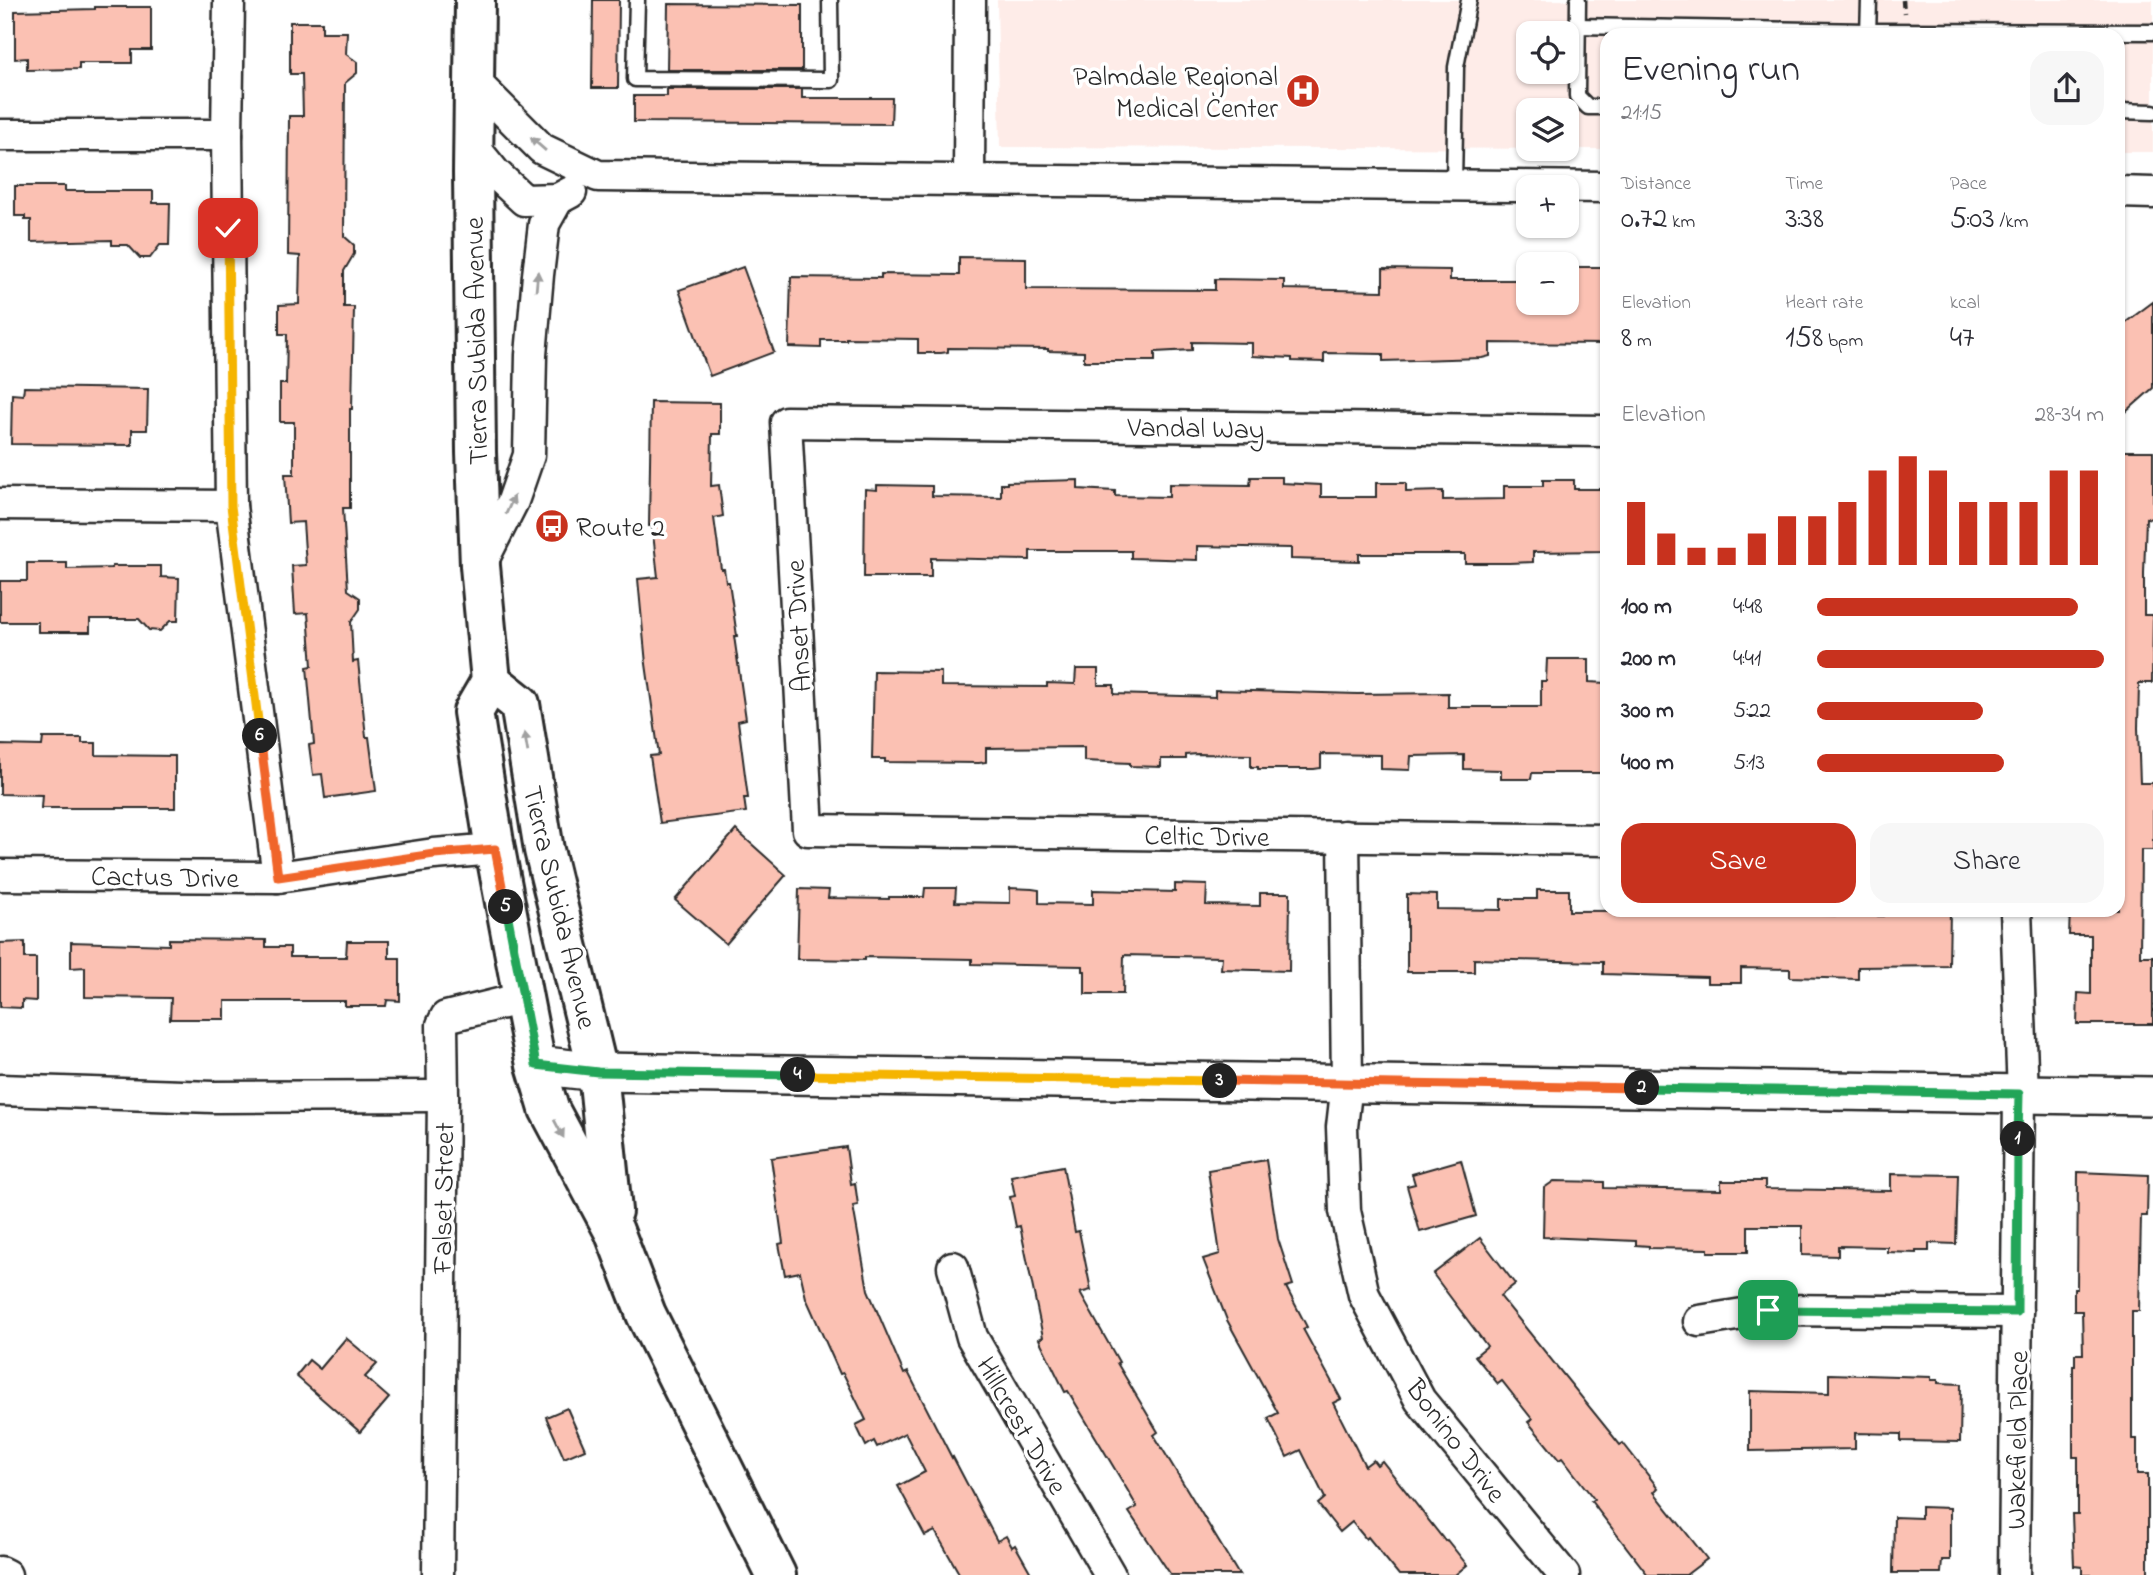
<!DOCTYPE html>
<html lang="en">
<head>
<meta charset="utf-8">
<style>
	:root { --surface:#fff; --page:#f7f7f7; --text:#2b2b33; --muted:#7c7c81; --accent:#c8321e }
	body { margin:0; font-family:"Indie Flower",sans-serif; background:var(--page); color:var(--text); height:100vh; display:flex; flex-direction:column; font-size:26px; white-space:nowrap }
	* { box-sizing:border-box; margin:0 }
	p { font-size:23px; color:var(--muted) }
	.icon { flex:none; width:38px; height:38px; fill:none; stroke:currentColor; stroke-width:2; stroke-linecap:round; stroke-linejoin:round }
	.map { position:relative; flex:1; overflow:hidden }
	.panel { position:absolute; left:1600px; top:28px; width:525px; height:889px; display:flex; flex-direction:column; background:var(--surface); border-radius:21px; box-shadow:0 2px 5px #0004 }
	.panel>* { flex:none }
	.controls { position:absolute; left:1516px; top:21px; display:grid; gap:14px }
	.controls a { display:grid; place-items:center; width:63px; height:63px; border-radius:14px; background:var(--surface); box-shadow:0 2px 5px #0004; font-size:35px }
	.pin { position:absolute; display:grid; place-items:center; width:60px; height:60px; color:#fff; margin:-30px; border-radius:14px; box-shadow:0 4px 10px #0006 }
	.km { position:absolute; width:35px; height:35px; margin:-18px; border-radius:50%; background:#222; color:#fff; font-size:19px; line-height:35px; text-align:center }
	.round { display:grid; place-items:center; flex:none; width:74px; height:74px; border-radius:21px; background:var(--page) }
	.headline { display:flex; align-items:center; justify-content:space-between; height:119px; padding:0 21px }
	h1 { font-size:38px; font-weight:600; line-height:52px }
	.stats { display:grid; grid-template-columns:repeat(3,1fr); gap:10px; height:119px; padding:7px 21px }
	.stats div { display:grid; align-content:center }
	.stats b { font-size:30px; font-weight:600 }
	.stats small { font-size:19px; font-weight:400 }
	.stats p { font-size:19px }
	.chart { height:196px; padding:14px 21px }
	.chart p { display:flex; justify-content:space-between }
	.chart svg { width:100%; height:126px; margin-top:7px; stroke:var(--accent); stroke-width:6 }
	.button { display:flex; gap:14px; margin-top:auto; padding:14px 21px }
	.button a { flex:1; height:80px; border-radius:21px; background:var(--accent); color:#fff; font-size:28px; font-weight:600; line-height:80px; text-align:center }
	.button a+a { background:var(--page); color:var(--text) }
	ul { padding:0 21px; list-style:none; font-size:23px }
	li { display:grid; grid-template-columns:112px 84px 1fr; align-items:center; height:52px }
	li i { height:18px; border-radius:9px; background:var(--accent) }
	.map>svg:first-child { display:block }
	.built { fill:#feece8; fill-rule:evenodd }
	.building { fill:#fbc1b3; stroke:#2b2b2b; stroke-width:2 }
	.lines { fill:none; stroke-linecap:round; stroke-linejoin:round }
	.service-casing { stroke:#2b2b2b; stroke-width:19 }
	.minor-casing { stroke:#2b2b2b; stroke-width:35 }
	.tertiary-casing { stroke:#2b2b2b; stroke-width:42 }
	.secondary-casing { stroke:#2b2b2b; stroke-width:44 }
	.path { stroke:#2b2b2b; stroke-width:4.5; stroke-dasharray:7 5; stroke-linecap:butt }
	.service { stroke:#fff; stroke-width:14 }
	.minor { stroke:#fff; stroke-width:30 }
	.tertiary { stroke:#fff; stroke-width:37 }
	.secondary { stroke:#fff; stroke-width:38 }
	.oneway { fill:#a0a0a0 }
	.split-1-casing { stroke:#fff; stroke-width:14 }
	.split-2-casing { stroke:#fff; stroke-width:14 }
	.split-3-casing { stroke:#fff; stroke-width:14 }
	.split-4-casing { stroke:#fff; stroke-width:14 }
	.split-5-casing { stroke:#fff; stroke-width:14 }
	.split-6-casing { stroke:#fff; stroke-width:14 }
	.split-7-casing { stroke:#fff; stroke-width:14 }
	.split-1 { stroke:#22a559; stroke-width:9 }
	.split-2 { stroke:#22a559; stroke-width:9 }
	.split-3 { stroke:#f0652b; stroke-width:9 }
	.split-4 { stroke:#f5b400; stroke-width:9 }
	.split-5 { stroke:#22a559; stroke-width:9 }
	.split-6 { stroke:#f0652b; stroke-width:9 }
	.split-7 { stroke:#f5b400; stroke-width:9 }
	.labels { text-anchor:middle; stroke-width:7; stroke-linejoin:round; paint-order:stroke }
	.poi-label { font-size:28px; fill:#2b2b2b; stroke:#fff; text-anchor:end }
	.street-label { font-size:28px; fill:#2b2b2b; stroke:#fff }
</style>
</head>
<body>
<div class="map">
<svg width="2153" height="1575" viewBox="0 0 2153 1575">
	<rect width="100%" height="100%" fill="#fff"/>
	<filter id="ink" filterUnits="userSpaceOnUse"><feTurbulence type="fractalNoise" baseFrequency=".0143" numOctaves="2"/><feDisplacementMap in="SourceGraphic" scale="14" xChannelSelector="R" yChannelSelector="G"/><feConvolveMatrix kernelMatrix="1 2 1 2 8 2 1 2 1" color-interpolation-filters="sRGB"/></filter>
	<g filter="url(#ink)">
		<!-- built -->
		<path class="built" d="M997,0H2153V152H2118V35H1606V149L1000,147ZM1528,33H1566V72H1528ZM1528,110H1566V149H1528Z"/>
		<!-- building -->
		<g class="building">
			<polygon points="593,0 619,0 618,88 592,88"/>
			<polygon points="668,4 802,5 802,70 667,70"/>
			<polygon points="95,7 151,7 151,50 132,50 132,63 79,63 79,69 27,70 27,58 15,59 15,11 95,9"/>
			<polygon points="290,22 322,22 322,32 347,32 346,54 357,62 357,73 345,83 344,236 354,245 354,254 344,271 344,307 354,307 352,409 350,409 350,508 343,508 348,590 360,598 360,609 351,622 353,662 358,661 366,737 369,737 376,791 325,798 322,774 313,775 309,745 314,744 307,667 312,666 308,613 295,614 292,566 306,565 303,522 288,523 285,474 294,474 294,422 280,422 280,384 286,384 287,334 279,334 279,305 299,304 300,256 288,255 289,116 303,116 302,74 290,74"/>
			<polygon points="667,89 802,89 802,98 892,98 891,124 634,122 634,96 667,96"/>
			<polygon points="15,186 65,186 65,191 153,191 153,203 170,203 169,245 160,245 150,258 140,258 128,245 112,245 112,240 31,242 31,220 25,220 25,216 15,216"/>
			<polygon points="959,257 1026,258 1026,289 1215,290 1215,279 1284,280 1284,289 1383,291 1383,269 1450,270 1450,280 1528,280 1528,303 1566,303 1566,267 1603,267 1603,282 1606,282 1606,344 1490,343 1490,356 1482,358 1383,361 1383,354 1324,353 1324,362 1292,361 1292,358 1252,356 1252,343 1192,342 1192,350 1155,352 1155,361 1084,361 1084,352 1048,351 1048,349 948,348 948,352 941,353 918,353 918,339 846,338 846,340 821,340 821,348 789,347 791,277 881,278 881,274 959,275"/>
			<polygon points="743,267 774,352 710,376 679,290"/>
			<polygon points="2153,302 2153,388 2118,419 2118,328"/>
			<polygon points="24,387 148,389 147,430 132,430 132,445 11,444 12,394 23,395"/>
			<polygon points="651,402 720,403 720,434 712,434 711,486 719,485 723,516 714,518 721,569 724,569 726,582 729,582 737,636 734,636 746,719 738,721 748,798 744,798 746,812 660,823 650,756 659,755 646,664 638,579 658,577 652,525 649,526"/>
			<polygon points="2118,451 2153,451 2153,519 2146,518 2144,573 2144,615 2153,615 2152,683 2139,683 2138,728 2140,783 2153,783 2153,850 2141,850 2140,956 2153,956 2153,1024 2077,1024 2078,993 2091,994 2091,935 2069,935 2070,910 2118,910"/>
			<polygon points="1251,477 1282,477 1282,483 1321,485 1321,497 1376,497 1376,483 1406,483 1406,492 1443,491 1443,500 1504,499 1504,486 1543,486 1543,480 1574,480 1574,489 1606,489 1606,551 1533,552 1533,562 1509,563 1465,563 1465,554 1359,554 1359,561 1291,559 1291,548 1197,546 1197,560 1131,558 1131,551 1030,551 1030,560 931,558 931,577 864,577 865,489 877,490 877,485 932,486 932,496 1001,497 1001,484 1007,484 1007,482 1078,480 1078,489 1115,491 1115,496 1169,497 1169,484 1250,485"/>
			<polygon points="27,563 67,563 67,569 112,568 112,566 161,566 161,577 179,578 178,621 170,621 160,631 149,630 139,619 90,619 90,632 38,632 38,622 0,622 0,581 27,581"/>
			<polygon points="1547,659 1589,659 1589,682 1606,683 1606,773 1532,773 1531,779 1501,779 1501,770 1464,769 1464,755 1411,756 1410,770 1381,769 1381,755 1321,754 1321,768 1314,769 1258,769 1258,767 1251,767 1251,755 1197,754 1186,755 1186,759 1161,759 1161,767 1130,766 1130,763 1084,761 1084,747 986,748 986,762 979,763 885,762 885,759 872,759 874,671 941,672 941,686 1047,687 1047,683 1075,684 1076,669 1098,669 1098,685 1114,685 1114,694 1215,697 1215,690 1357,694 1448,693 1448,707 1541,707 1541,681 1546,681"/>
			<polygon points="43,738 82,738 82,743 96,743 96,755 175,756 175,808 41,808 42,795 0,794 0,745 42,746"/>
			<polygon points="736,830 786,875 726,944 675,900"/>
			<polygon points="1175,884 1207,885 1206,905 1260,906 1260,893 1290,893 1289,971 1221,969 1222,957 1124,955 1123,994 1085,994 1085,971 1083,971 1083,966 972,964 972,959 865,957 865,960 797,959 799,889 829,890 828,898 889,899 889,897 924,897 925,888 956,888 955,902 1010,903 1010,888 1032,889 1039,890 1039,903 1093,904 1093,890 1175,892"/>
			<polygon points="1537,890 1569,890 1569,911 1821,910 1821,915 1883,916 1883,910 1950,910 1949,966 1858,967 1858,979 1790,977 1790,969 1741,968 1741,983 1707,983 1707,977 1603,974 1603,962 1474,959 1474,972 1407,972 1407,894 1437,895 1437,909 1501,910 1501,899 1537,899"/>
			<polygon points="169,939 266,940 266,947 290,947 290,957 346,957 347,941 389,941 389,958 400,958 400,1001 387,1000 386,1006 345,1006 345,1001 225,1001 225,1019 170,1019 171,998 85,997 85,967 71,968 71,942 169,945"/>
			<polygon points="25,942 25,958 36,958 36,1001 22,1000 22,1008 0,1007 0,943"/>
			<polygon points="846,1147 851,1184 855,1183 858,1205 853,1206 868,1290 904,1374 908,1372 952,1458 953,1457 997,1541 1006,1536 1012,1547 1015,1545 1032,1575 960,1575 935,1531 925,1536 898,1486 925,1472 905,1433 877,1447 874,1441 866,1446 856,1425 866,1420 843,1373 840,1374 806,1298 800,1272 785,1275 779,1244 783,1243 771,1158"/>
			<polygon points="1266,1160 1278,1239 1293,1285 1286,1287 1307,1327 1303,1329 1341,1399 1333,1403 1365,1466 1373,1460 1377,1465 1382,1461 1445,1541 1447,1540 1467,1565 1455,1575 1399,1575 1368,1537 1366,1539 1352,1522 1340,1532 1318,1504 1325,1498 1301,1450 1287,1457 1268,1418 1278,1413 1227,1320 1203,1259 1220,1254 1208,1170"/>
			<polygon points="1461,1160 1476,1216 1420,1232 1407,1186 1415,1184 1412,1174"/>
			<polygon points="1063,1166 1075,1232 1079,1231 1091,1290 1080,1293 1119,1362 1117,1363 1158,1432 1154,1435 1239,1575 1171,1575 1129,1512 1137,1507 1128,1491 1068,1391 1065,1392 1039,1339 1043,1337 1020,1226 1016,1227 1010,1197 1015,1196 1011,1176"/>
			<polygon points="2078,1172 2148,1175 2147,1216 2141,1216 2139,1311 2132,1311 2132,1439 2137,1439 2137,1474 2148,1474 2148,1575 2082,1575 2082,1567 2074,1566 2072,1514 2078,1514 2078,1457 2073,1457 2073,1366 2075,1366 2075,1354 2083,1354 2082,1311 2074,1311 2074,1289 2077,1289"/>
			<polygon points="1891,1174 1958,1175 1956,1244 1929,1243 1929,1251 1916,1251 1916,1253 1887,1252 1887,1247 1838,1246 1838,1256 1802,1255 1802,1226 1748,1226 1748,1252 1708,1252 1708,1249 1649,1248 1649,1246 1636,1245 1636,1241 1543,1237 1544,1188 1554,1181 1604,1182 1604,1188 1721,1190 1721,1181 1765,1181 1765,1189 1891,1191"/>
			<polygon points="1480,1238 1515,1284 1500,1296 1620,1445 1623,1443 1658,1488 1654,1492 1707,1559 1686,1575 1648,1575 1591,1501 1594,1499 1562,1458 1559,1460 1528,1422 1532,1419 1502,1381 1498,1384 1475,1356 1487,1346 1433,1274"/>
			<polygon points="346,1338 377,1364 365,1377 389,1398 360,1432 296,1376 309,1360 320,1369"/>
			<polygon points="1829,1374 1931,1377 1931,1380 1938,1380 1938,1383 1961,1384 1960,1442 1901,1441 1901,1434 1855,1433 1855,1449 1750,1451 1750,1391 1829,1393"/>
			<polygon points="567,1408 585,1449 564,1458 546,1417"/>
			<polygon points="1921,1507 1950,1508 1950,1560 1942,1560 1941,1573 1893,1573 1894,1517 1921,1518"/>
		</g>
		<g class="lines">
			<!-- service casing -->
			<g class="service-casing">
				<g id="service">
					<polyline points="637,0 635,79 831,80 830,0"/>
					<polyline points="1578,0 1577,96 1588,107 1606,107"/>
					<polyline points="1576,26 1868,31 2153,32"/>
					<polyline points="1868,35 1869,0"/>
					<polyline points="2118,111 2153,112"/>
					<polyline points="1454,186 1456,67 1469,0"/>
				</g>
			</g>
			<!-- minor casing -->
			<g class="minor-casing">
				<g id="minor">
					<polyline points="229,0 227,135 231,506 278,877"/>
					<polyline points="474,81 542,149 598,176 1606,187"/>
					<polyline points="0,135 227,135"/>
					<polyline points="473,146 495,173 524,200 558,199 571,192"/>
					<polyline points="969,179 970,0"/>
					<polyline points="2118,192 2153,193"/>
					<polyline points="1606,431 786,422 808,830 1606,840"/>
					<polyline points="0,504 231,506"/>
					<polyline points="480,566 513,501 529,455 531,355 538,275 544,224 558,199"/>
					<polyline points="1344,836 1347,1083 1342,1127 1345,1211 1364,1295 1420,1400 1564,1575"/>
					<polyline points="0,875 278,877 434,854 495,849"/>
					<polyline points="2016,910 2023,1094"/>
					<polyline points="0,1090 213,1097 443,1096"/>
					<polyline points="953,1267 972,1337 1110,1575"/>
					<polyline points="1699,1321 1768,1310 2017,1312"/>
					<polyline points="0,1572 6,1575"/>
					<polyline points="438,1575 443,1096 442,1025 446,1017 523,998"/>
					<polyline points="2014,1575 2019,1094"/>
				</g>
			</g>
			<!-- tertiary casing -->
			<g class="tertiary-casing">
				<polyline id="tertiary" points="536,1065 598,1072 2153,1096"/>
			</g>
			<!-- secondary casing -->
			<g class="secondary-casing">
				<g id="secondary">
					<polyline points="475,0 473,173 476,452 480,566 491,681 473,712 495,849 523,998 536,1065 549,1109 614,1231 646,1314 776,1575"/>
					<polyline points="491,681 520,704 544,850 598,1072 612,1211"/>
				</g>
			</g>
			<!-- path -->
			<polyline class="path" points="1903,0 1904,13"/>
			<!-- service -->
			<use href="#service" class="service"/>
			<!-- minor -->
			<use href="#minor" class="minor"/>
			<!-- tertiary -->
			<use href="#tertiary" class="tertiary"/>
			<!-- secondary -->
			<use href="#secondary" class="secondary"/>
		</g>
		<!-- one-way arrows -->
		<defs><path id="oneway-solid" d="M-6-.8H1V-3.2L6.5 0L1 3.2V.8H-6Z" transform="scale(1.75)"/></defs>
		<g class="oneway">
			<use href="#oneway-solid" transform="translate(538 144) rotate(-139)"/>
			<use href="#oneway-solid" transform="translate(537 281) rotate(-85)"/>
			<use href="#oneway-solid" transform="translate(510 505) rotate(-66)"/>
			<use href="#oneway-solid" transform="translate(526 742) rotate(-100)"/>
			<use href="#oneway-solid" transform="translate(559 1129) rotate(62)"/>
		</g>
	</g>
	<g class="lines" filter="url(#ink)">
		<!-- split-1 casing -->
		<g class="split-1-casing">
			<polyline id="split-1" points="1768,1310 2017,1312 2018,1139"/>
		</g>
		<!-- split-2 casing -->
		<g class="split-2-casing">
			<polyline id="split-2" points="1642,1088 2019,1094 2018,1139"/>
		</g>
		<!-- split-3 casing -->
		<g class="split-3-casing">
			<polyline id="split-3" points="1220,1081 1642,1088"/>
		</g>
		<!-- split-4 casing -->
		<g class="split-4-casing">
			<polyline id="split-4" points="798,1075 1220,1081"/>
		</g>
		<!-- split-5 casing -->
		<g class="split-5-casing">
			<polyline id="split-5" points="506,907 536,1065 598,1072 798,1075"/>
		</g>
		<!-- split-6 casing -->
		<g class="split-6-casing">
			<polyline id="split-6" points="260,736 278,877 434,854 495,849 506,907"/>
		</g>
		<!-- split-7 casing -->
		<g class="split-7-casing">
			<polyline id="split-7" points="228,228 231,506 260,736"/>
		</g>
		<!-- split-1 -->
		<use href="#split-1" class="split-1"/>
		<!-- split-2 -->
		<use href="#split-2" class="split-2"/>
		<!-- split-3 -->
		<use href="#split-3" class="split-3"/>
		<!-- split-4 -->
		<use href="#split-4" class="split-4"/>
		<!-- split-5 -->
		<use href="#split-5" class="split-5"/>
		<!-- split-6 -->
		<use href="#split-6" class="split-6"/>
		<!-- split-7 -->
		<use href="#split-7" class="split-7"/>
	</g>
	<!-- icons -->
	<defs>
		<g id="hospital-disc" transform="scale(1.75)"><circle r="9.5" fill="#c8321e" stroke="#fff"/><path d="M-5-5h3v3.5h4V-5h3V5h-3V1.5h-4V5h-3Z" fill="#fff"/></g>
		<g id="bus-disc" transform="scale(1.75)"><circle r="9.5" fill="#c8321e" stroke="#fff"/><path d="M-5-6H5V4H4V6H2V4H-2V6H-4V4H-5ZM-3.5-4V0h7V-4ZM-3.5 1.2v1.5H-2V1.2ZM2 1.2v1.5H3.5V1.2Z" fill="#fff"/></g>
	</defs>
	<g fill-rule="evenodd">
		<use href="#hospital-disc" x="1303" y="91"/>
		<use href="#bus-disc" x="552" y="526"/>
	</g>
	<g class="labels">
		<!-- poi labels -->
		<g class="poi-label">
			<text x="1278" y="85">Palmdale Regional<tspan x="1278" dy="32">Medical Center</tspan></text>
			<text x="576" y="536" text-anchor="start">Route 2</text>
		</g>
		<!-- street labels -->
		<g class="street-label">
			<text transform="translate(475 341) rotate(-91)" y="10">Tierra Subida Avenue</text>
			<text transform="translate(1196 427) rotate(1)" y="10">Vandal Way</text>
			<text transform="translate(797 626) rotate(-93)" y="10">Anset Drive</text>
			<text transform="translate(1207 835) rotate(1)" y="10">Celtic Drive</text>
			<text transform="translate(165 876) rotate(1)" y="10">Cactus Drive</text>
			<text transform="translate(561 907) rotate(77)" y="10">Tierra Subida Avenue</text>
			<text transform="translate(442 1198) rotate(-89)" y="10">Falset Street</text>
			<text transform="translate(1023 1425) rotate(60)" y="10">Hillcrest Drive</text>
			<text transform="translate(1457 1440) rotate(53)" y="10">Bonino Drive</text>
			<text transform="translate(2016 1440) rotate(-89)" y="10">Wakefield Place</text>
		</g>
	</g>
</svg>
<div class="controls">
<a><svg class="icon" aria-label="locate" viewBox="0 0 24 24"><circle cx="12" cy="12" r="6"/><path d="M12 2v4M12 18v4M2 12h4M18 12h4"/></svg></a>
<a><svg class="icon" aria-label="layers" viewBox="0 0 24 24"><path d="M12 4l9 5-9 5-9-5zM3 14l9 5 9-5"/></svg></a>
<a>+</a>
<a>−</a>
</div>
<div class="pin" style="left:1768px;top:1310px;background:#1e9e55"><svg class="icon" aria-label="arrive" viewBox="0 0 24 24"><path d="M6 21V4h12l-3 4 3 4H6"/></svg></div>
<div class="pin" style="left:228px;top:228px;background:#d93025"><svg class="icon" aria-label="check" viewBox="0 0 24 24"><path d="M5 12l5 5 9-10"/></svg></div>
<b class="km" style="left:2018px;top:1139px">1</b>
<b class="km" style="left:1642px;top:1088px">2</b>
<b class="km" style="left:1220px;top:1081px">3</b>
<b class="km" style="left:798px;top:1075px">4</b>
<b class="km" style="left:506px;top:907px">5</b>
<b class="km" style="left:260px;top:736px">6</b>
<section class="panel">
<div class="headline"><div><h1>Evening run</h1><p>21:15</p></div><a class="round"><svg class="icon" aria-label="share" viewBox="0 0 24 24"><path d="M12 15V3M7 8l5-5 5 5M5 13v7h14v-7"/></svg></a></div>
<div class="stats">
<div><p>Distance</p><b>0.72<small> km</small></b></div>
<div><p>Time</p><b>3:38</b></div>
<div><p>Pace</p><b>5:03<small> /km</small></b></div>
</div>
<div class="stats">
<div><p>Elevation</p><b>8<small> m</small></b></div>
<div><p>Heart rate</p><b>158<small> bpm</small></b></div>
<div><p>kcal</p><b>47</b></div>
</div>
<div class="chart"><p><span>Elevation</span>28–34 m</p>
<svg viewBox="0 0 160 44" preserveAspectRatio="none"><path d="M5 44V22M15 44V33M25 44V38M35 44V38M45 44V33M55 44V27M65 44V27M75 44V22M85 44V11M95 44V6M105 44V11M115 44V22M125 44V22M135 44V22M145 44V11M155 44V11"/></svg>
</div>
<ul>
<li><b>100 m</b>4:48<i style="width:91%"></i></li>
<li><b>200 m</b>4:41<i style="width:100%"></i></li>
<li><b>300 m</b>5:22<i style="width:58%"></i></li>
<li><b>400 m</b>5:13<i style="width:65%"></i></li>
</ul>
<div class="button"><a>Save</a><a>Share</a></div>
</section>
</div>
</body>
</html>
